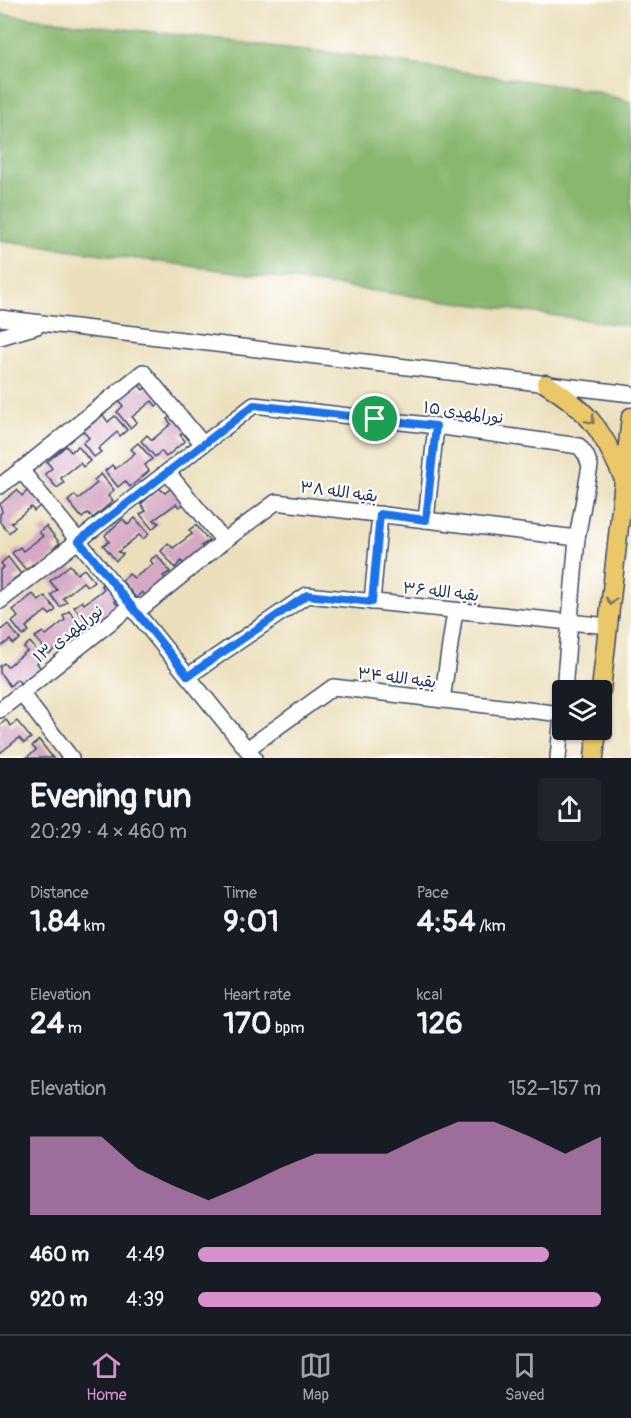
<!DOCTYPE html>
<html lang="en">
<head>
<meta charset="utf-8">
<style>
	:root { --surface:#171b24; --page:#20242c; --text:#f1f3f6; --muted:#9ea1a6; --line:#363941; --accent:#d690ce }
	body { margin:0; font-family:Pangolin,"Playpen Sans Arabic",sans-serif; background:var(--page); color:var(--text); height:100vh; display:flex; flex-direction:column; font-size:22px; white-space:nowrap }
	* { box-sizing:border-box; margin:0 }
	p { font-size:20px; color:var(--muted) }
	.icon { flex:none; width:33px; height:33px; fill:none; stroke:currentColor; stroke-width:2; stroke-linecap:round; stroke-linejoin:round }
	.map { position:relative; height:758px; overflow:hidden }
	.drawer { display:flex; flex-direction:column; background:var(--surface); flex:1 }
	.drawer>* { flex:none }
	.fabs { position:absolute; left:552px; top:680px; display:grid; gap:12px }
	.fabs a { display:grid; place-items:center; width:60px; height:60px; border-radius:6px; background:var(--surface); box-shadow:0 2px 4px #0004; font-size:30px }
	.pin { position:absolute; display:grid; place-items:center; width:51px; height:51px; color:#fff; margin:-26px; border:3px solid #fff; border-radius:50%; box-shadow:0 2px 6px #0007 }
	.round { display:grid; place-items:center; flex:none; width:63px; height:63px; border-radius:6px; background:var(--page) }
	.headline { display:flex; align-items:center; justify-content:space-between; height:102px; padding:0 30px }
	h1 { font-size:33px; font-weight:800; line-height:45px }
	.figures { display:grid; grid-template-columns:repeat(3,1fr); gap:9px; height:102px; padding:6px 30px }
	.figures div { display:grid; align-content:center }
	.figures b { font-size:30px; font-weight:800 }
	.figures small { font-size:16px; font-weight:400 }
	.figures p { font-size:16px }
	.chart { height:168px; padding:12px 30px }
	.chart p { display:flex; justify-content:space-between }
	.chart svg { width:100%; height:108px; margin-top:6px; fill:var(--accent); opacity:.7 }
	ul { padding:0 30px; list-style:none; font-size:20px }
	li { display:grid; grid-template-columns:96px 72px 1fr; align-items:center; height:45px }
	li i { height:15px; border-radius:8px; background:var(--accent) }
	.dock { display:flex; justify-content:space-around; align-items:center; height:84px; border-top:2px solid var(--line); background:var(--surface); font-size:16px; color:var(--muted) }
	.dock a { display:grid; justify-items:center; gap:3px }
	.dock .active { color:var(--accent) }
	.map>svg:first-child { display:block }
	.forest { fill:#89b76f; stroke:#527366; stroke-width:1.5 }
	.building { fill:#d5a9c4 }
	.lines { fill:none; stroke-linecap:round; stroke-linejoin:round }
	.minor-casing { stroke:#3a496c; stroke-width:18 }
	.major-casing { stroke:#3a496c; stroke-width:21 }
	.minor { stroke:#fff; stroke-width:15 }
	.major { stroke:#eac769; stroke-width:18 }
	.oneway { stroke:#787363 }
	.route-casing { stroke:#fff; stroke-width:12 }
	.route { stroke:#1a73e8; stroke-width:8 }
	.labels { text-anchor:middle; stroke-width:4.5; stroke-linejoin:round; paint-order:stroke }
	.street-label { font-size:16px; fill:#1b2f5e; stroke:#fff }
</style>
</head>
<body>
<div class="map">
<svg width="631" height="758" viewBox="0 0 631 758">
	<rect width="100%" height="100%" fill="#fff"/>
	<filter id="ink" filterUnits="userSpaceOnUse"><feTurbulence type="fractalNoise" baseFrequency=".0167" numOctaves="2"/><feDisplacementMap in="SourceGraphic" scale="12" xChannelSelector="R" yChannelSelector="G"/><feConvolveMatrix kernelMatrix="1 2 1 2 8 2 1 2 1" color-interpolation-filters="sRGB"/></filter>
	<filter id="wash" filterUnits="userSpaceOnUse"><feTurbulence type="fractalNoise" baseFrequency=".008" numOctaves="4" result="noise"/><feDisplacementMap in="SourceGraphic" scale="24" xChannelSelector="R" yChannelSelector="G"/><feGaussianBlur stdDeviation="1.35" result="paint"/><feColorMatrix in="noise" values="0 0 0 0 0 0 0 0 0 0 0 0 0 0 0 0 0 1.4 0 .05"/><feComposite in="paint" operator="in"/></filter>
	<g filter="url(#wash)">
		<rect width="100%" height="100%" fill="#ebdfbb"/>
		<!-- forest -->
		<polygon class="forest" points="0,14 356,56 594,91 631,102 631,326 0,240"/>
		<g id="blocks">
			<!-- building -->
			<g class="building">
				<polygon points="139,385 143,390 149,385 162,401 156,406 152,401 132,417 137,422 130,428 117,412 123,406 119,401"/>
				<polygon points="174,413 188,429 180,435 185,441 166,457 161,451 155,457 141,441 147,435 152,440 171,424 167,419"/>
				<polygon points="103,415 108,422 115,416 127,430 120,436 117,432 98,449 101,452 94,457 83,443 89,438 83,431"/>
				<polygon points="138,443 152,459 145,465 149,471 130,487 125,481 118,487 105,471 112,465 115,469 135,453 131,449"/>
				<polygon points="66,446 71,452 78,446 90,461 83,467 80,463 61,478 64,483 57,488 45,474 52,468 47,462"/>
				<polygon points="101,474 114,490 108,496 113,501 93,518 88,513 82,518 68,501 75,495 78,499 97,483 94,480"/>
				<polygon points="172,487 185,503 179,507 176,504 154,520 159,523 152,529 140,514 146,511 141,504 159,488 165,493"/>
				<polygon points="17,490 22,496 28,490 41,505 34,511 31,507 11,523 15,527 9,533 0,522 0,514 2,512 0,504"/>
				<polygon points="135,518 149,534 143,539 139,535 118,552 123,554 116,561 103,545 109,542 105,535 123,519 128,525"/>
				<polygon points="196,525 209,541 201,546 207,552 186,567 181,561 175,568 161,551 168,543 173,548 192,534 189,530"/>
				<polygon points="46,526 60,543 53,548 57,554 38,569 33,564 26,570 12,553 20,547 23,551 43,536 39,532"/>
				<polygon points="157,555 170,572 163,576 168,582 147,597 142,592 136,598 122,581 129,574 134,578 153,564 150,560"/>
				<polygon points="8,557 21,574 14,579 19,585 0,600 0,570 4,567 1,563"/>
				<polygon points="70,565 77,574 84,569 94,581 87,586 83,582 63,598 67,602 60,607 51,595 57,590 50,581"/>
				<polygon points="108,580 121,596 114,601 119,607 100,623 95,617 87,623 74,607 82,601 84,604 104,589 101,585"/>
				<polygon points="33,594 39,601 45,596 56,610 50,615 46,611 26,627 29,631 23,636 12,622 18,617 13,610"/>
				<polygon points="69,611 82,627 75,632 80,638 61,654 56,648 49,654 35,637 43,632 46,635 65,620 63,616"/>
				<polygon points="8,624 20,639 13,644 10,640 0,647 0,628 1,630"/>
				<polygon points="30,642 43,658 37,663 41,669 22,685 17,679 10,686 0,673 0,666 4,663 7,667 27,651 24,647"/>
				<polygon points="6,720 11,726 17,721 31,738 24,743 19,738 0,753 0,725"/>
				<polygon points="39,740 53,758 26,758 36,750 32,746"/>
			</g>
		</g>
	</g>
	<g filter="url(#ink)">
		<use href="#blocks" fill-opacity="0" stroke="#3a496c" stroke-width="1.5"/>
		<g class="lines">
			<!-- minor casing -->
			<g class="minor-casing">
				<g id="minor">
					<polyline points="0,318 631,394"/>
					<polyline points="0,337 37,326"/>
					<polyline points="21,470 143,372 202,443"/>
					<polyline points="168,473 224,541"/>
					<polyline points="0,486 21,470 254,758"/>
					<polyline points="426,520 436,426"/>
					<polyline points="0,601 254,405 436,426 579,446 586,455 590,466 577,538 564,690"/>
					<polyline points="372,602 380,514"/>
					<polyline points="188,676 307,595 608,626"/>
					<polyline points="21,693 71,758"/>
					<polyline points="442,700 455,611"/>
					<polyline points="0,710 131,606 143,607 224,541 276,502 577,538"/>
					<polyline points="247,749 333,687 562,714"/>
					<polyline points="558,758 562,715"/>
				</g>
			</g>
			<!-- major casing -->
			<g class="major-casing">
				<g id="major">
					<path d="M546,384C592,413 602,431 624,479"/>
					<polyline points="601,690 631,417"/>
					<polyline points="594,758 597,729"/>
				</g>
			</g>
			<!-- minor -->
			<use href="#minor" class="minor"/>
			<!-- major -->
			<use href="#major" class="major"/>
		</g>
		<!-- one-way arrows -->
		<defs><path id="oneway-chevron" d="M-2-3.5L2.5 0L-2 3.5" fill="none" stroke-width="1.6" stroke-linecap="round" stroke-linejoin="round" transform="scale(1.5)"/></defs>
		<g class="oneway">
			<use href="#oneway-chevron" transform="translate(591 420) rotate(49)"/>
			<use href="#oneway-chevron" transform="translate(611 601) rotate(96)"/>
		</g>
	</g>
	<g class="lines" filter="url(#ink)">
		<!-- route casing -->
		<g class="route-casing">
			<polygon id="route" points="254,405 436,426 426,520 380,514 372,602 307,595 188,676 79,541"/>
		</g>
		<!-- route -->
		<use href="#route" class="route"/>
	</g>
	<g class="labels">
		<!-- street labels -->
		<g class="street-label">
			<text transform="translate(464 412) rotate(8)" y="6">نورالمهدی ۱۵</text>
			<text transform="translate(339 491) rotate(7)" y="6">بقیه الله ۳۸</text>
			<text transform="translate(441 591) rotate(6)" y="6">بقیه الله ۳۶</text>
			<text transform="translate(68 633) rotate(-38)" y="6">نورالمهدی ۱۳</text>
			<text transform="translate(397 677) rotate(7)" y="6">بقیه الله ۳۴</text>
		</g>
	</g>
</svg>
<div class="fabs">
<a><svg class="icon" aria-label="layers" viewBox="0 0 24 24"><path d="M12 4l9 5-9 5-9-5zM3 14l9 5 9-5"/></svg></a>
</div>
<div class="pin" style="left:375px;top:419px;background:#1e9e55"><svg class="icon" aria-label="arrive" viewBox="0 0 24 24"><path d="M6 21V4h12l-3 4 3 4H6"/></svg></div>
</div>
<section class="drawer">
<div class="headline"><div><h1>Evening run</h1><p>20:29 · 4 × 460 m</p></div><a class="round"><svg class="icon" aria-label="share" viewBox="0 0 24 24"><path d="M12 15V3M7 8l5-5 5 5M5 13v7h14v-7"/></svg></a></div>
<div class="figures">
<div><p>Distance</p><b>1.84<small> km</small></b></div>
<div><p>Time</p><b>9:01</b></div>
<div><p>Pace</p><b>4:54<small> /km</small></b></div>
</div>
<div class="figures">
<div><p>Elevation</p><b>24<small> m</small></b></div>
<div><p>Heart rate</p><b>170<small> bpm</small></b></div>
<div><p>kcal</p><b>126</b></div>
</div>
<div class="chart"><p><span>Elevation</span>152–157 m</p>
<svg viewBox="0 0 160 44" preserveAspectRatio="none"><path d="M0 44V12L10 12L20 12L30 25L40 32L50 38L60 32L70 25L80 19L90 19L100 19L110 12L120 6L130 6L140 12L150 19L160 12V44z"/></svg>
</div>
<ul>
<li><b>460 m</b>4:49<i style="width:87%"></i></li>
<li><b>920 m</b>4:39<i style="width:100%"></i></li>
</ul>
</section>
<nav class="dock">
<a class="active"><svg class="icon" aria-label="home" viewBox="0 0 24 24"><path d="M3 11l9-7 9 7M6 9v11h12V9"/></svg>Home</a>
<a><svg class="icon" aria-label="map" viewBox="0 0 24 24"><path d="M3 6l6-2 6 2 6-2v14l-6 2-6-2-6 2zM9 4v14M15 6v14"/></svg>Map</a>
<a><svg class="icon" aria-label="saved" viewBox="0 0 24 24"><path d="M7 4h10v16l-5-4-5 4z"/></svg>Saved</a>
</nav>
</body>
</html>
